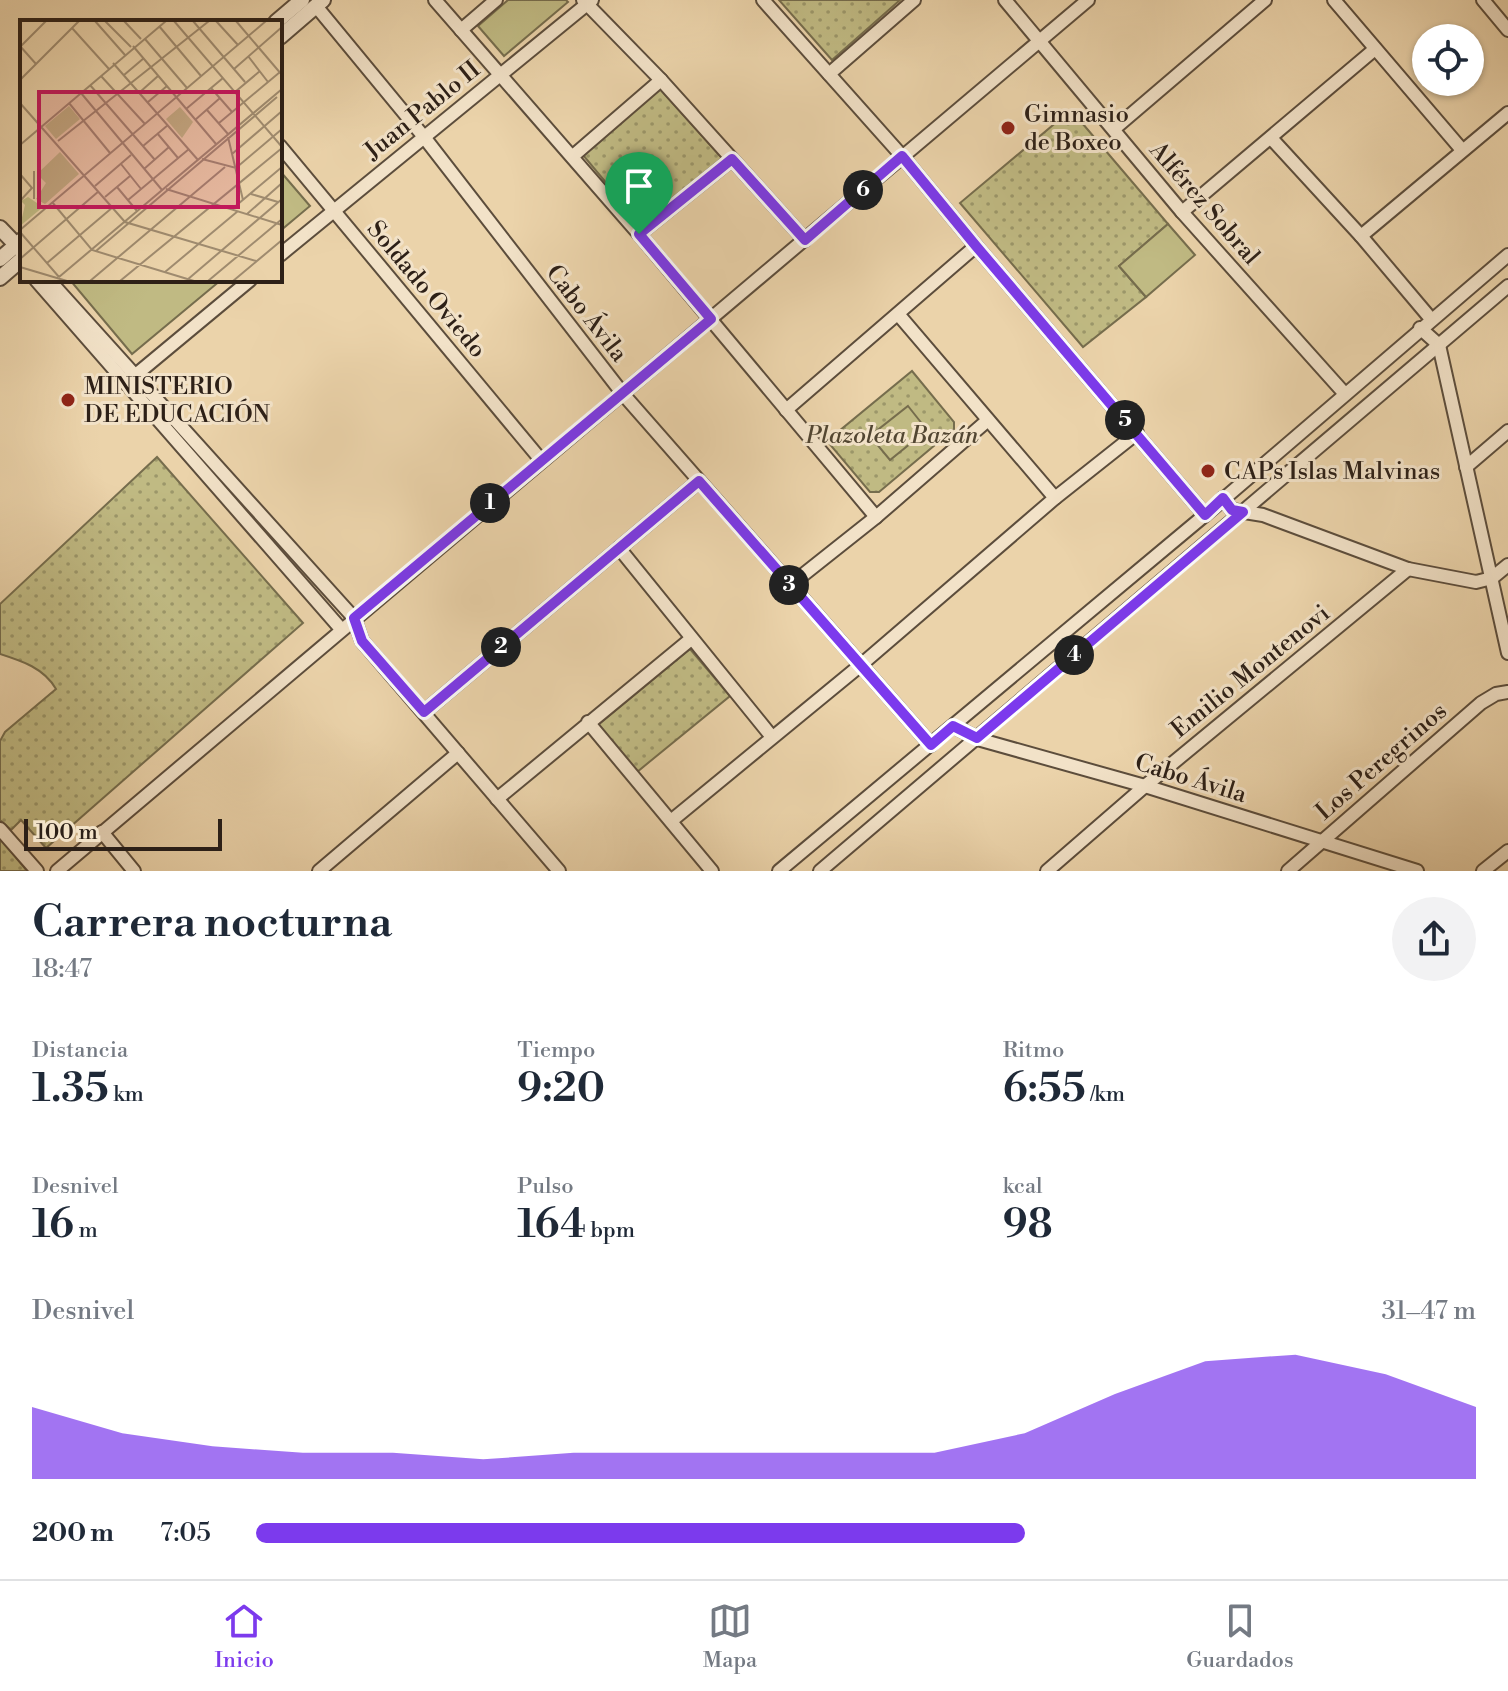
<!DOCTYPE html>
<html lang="es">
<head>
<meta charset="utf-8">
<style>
	:root { --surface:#fff; --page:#f2f2f3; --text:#1f2937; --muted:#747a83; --line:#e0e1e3; --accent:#7c3aed }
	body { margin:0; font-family:"Libre Bodoni",serif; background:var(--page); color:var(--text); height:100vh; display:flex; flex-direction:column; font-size:30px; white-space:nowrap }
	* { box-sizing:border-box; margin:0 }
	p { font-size:26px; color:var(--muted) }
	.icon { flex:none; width:44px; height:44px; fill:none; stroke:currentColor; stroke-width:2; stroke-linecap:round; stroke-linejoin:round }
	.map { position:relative; height:871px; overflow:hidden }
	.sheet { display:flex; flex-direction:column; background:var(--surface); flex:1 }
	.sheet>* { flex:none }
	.tools { position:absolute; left:1412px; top:24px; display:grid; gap:16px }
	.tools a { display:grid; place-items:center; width:72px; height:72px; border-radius:50%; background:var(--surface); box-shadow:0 2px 6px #0004; font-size:40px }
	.scale { position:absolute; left:24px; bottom:20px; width:198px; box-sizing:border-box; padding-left:8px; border:4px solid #2d2017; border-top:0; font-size:22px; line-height:28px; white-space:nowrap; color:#2d2017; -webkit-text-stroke:6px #f2e2c8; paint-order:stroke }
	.pin { position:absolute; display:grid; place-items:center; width:68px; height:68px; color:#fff; margin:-82px -34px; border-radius:50% 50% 50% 0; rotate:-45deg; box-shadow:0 0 8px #0007 }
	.pin .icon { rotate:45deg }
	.km { position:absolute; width:40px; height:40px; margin:-20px; border-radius:50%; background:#222; color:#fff; font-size:22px; line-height:40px; text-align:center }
	.round { display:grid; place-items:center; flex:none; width:84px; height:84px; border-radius:42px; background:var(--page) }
	.overview { display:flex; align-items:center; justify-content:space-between; height:136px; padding:0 32px }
	h1 { font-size:44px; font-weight:600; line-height:60px }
	.figures { display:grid; grid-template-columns:repeat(3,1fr); gap:12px; height:136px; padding:8px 32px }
	.figures div { display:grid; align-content:center }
	.figures b { font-size:40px; font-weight:600 }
	.figures small { font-size:22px; font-weight:400 }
	.figures p { font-size:22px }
	.chart { height:224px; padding:16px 32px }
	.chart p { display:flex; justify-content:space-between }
	.chart svg { width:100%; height:144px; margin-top:8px; fill:var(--accent); opacity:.7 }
	ul { padding:0 32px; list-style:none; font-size:26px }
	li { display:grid; grid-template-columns:128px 96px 1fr; align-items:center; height:60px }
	li i { height:20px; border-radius:10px; background:var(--accent) }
	.dock { display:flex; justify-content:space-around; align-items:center; height:112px; border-top:2px solid var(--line); background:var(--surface); font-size:22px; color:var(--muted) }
	.dock a { display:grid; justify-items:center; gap:4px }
	.dock .active { color:var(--accent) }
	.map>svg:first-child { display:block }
	.park { fill:url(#park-dots); stroke:#766d4d; stroke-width:2 }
	.pitch { fill:#c0ba83; stroke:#766d4d; stroke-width:2 }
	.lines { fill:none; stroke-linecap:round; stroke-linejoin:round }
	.minor-casing { stroke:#5c4d3c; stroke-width:16 }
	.tertiary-casing { stroke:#5c4d3c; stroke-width:18 }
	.minor { stroke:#f2e2c8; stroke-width:12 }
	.tertiary { stroke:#f2e2c8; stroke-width:14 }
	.route-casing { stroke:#fff; stroke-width:16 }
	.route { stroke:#7c3aed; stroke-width:10 }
	.poi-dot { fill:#8f2418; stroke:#f2e2c8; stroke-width:3 }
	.labels { text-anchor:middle; stroke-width:6; stroke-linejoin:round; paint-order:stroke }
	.street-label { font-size:24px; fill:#2d2017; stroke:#f2e2c8 }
	.poi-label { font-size:24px; fill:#2d2017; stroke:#f2e2c8; text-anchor:start }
	.park-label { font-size:24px; font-style:italic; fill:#524632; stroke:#f2e2c8 }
	.inset-road { fill:none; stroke:#9f8b6f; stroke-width:2 }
	.view { fill:#c2185b; fill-opacity:0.15; stroke:#c2185b; stroke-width:4 }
	.inset-edge { fill:none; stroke:#2d2017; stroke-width:4 }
</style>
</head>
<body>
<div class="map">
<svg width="1508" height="871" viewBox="0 0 1508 871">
	<defs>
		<pattern id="park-dots" width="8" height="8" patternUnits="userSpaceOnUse" patternTransform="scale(2)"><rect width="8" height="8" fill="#c0ba83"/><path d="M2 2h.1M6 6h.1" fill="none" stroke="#9c976a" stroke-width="1.8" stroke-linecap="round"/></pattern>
	</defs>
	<rect width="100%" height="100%" fill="#ebd3aa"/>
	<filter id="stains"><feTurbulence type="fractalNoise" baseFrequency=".0025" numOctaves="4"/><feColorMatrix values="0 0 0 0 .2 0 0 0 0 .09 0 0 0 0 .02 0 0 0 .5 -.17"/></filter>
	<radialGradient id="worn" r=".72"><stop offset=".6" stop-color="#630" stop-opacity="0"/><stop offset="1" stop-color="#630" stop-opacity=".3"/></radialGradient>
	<!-- park -->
	<g class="park">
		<polygon points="779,0 900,0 832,60"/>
		<polygon points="660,89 722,158 642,226 583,155"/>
		<polygon points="1071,110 1168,224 1119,266 1146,297 1083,347 960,203"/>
		<polygon points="912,371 954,422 954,429 879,492 870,492 827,441"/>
		<path d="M157,457L303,623L46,848L21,820L11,830L0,820V741L5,732L56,689C44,668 22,661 0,654V604Z"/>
		<polygon points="690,649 730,696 637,772 598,725"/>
		<polygon points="0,838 27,871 0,871"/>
	</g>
	<!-- pitch -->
	<g class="pitch">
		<polygon points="508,0 566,0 568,2 504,56 478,26"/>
		<polygon points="280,171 310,206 280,231"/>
		<polygon points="1168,224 1195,255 1146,297 1119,266"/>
		<polygon points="70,280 221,280 132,354"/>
		<polygon points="908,406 927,430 890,460 870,436"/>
	</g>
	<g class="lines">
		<!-- minor casing -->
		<g class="minor-casing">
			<g id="minor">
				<polyline points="435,0 639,234 876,517"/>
				<polyline points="583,0 661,80 805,240"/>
				<polyline points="763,0 902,156 976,246 1205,515"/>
				<polyline points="1005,0 1182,212 1345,394"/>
				<polyline points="1334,0 1462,150"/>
				<polyline points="1483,0 1508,30"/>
				<polyline points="316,6 424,137 623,394 931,745"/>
				<polyline points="461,30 496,0"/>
				<polyline points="829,74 914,0"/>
				<polyline points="1114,129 1265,0"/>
				<polyline points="1271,138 1361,236 1431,319"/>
				<polyline points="280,146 541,460"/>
				<polyline points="573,156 661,80"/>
				<polyline points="1182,212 1375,49"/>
				<polyline points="639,234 732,159"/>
				<polyline points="1361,236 1508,113"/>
				<polyline points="280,255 592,0"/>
				<polyline points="36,280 341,629"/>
				<polyline points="49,280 354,618 362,641 559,871"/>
				<polyline points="898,314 1055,498"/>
				<polyline points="1420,328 1439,345 1508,653"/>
				<polyline points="132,378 250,280"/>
				<polyline points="786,410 976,246"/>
				<polyline points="1466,467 1508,431"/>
				<polyline points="1223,498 1232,510 1263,515 1408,569 1476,582 1492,578 1508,565"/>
				<polyline points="619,548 772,737"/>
				<polyline points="789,586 876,517 988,420"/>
				<polyline points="424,712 699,481"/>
				<polyline points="588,722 712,871"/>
				<polyline points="953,726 981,740 1145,786 1417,871"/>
				<polyline points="497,799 691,639"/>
				<polyline points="671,821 862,664 1055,498 1137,433"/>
				<polyline points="0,829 37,871"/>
				<polyline points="102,832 134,871"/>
				<polyline points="57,871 1088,0"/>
				<polyline points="319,871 458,753"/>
				<polyline points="779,871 1205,515 1508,255"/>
				<polyline points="820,871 1508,286"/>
				<polyline points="1047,871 1145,786 1408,569"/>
				<polyline points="1288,871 1481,703 1496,694 1508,692"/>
				<polyline points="1483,871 1508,851"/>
			</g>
		</g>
		<!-- tertiary casing -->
		<g class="tertiary-casing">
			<g id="tertiary">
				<polyline points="276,22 302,0"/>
				<polyline points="280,37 323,0"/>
				<polyline points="0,228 22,251"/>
				<polyline points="0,259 22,240"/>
				<polyline points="0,278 22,259"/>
			</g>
		</g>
		<!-- minor -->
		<use href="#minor" class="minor"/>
		<!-- tertiary -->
		<use href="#tertiary" class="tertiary"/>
	</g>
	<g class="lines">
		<!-- route casing -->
		<g class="route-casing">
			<polygon id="route" points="902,156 976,246 1205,515 1223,498 1232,510 1243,512 977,738 953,726 931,745 699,481 424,712 362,641 354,618 711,319 639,234 732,159 805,240"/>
		</g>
		<!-- route -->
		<use href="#route" class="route"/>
	</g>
	<!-- markers -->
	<g class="poi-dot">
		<circle cx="1008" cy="128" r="8"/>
		<circle cx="68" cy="400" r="8"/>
		<circle cx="1208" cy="471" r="8"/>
	</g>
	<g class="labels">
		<!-- street labels -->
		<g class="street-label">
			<text transform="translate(422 110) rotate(-39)" y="8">Juan Pablo II</text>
			<text transform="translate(1205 203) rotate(49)" y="8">Alférez Sobral</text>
			<text transform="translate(427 289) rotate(50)" y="8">Soldado Oviedo</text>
			<text transform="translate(587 313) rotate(52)" y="8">Cabo Ávila</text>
			<text transform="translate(1250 671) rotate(-39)" y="8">Emilio Montenovi</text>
			<text transform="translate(1381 761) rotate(-41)" y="8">Los Peregrinos</text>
			<text transform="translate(1191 778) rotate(17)" y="8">Cabo Ávila</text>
		</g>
		<!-- poi labels -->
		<g class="poi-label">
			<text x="1024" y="122">Gimnasio<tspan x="1024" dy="28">de Boxeo</tspan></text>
			<text x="84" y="394">MINISTERIO<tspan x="84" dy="28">DE EDUCACIÓN</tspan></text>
			<text x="1224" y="479">CAPs Islas Malvinas</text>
		</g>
		<!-- park labels -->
		<g class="park-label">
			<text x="892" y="443">Plazoleta Bazán</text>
		</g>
	</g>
	<!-- overview -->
	<g transform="translate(20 20)">
		<rect width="262" height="262" fill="#ebd3aa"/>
		<path d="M160,87L173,102L162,118L146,99ZM40,132L59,154L25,184L16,179L26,163L17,154ZM8,177L23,187L0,206L5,185L1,181Z" fill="#c0ba83"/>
		<path d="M49,86L60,99L36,119L25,106Z" fill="#c0ba83"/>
		<path class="inset-road" d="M75,1L105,35M85,1L111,27M104,1L121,19M154,1L262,127M173,1L225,62M196,1L218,25M216,1L262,55M139,6L181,56M52,8L89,49M125,19L167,68M0,26L16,44M113,26L196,124M0,27L26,1M228,36L248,62M93,43L178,140M214,49L262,7M104,55L124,38M81,56L125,104M0,60L59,1M70,65L135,140M191,68L212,92M120,72L138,56M215,72L240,51M61,73L142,170M128,82L147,66M0,83L105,202L236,241M49,83L90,133M166,89L203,58M187,90L208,114M175,100L200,78M199,103L260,52M137,113L158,138M208,117L223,180M38,121L189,1M0,125L146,1M123,126L148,105M212,134L262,91M182,139L216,148L262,109M101,144L121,169M124,149L149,127M14,151V179M0,154L12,168L0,181M75,166L111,135M97,167L117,191M146,169L262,205M231,174L258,182M85,177L110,156M108,180L169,129M32,182L72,230L174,261M212,189L262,147M227,194L262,163M0,210L246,1M0,212L39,257M76,231L257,77M0,239L79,171M27,243L93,187M0,247L47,261M145,252L218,191M39,257L262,69M167,260L262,179M70,261L205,147M100,261L262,128M188,261L262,199M213,261L262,220"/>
		<path class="view" d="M19,72H218V187H19Z"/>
		<rect width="262" height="262" class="inset-edge"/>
	</g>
	<rect width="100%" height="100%" filter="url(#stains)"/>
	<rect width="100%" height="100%" fill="url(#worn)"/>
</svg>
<div class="tools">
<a><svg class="icon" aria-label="locate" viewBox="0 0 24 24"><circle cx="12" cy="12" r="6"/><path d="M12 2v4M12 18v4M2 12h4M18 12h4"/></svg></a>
</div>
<div class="scale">100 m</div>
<div class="pin" style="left:639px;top:234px;background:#1e9e55"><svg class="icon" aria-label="arrive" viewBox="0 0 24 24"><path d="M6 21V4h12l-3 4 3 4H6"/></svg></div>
<b class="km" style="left:490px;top:503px">1</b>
<b class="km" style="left:501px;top:647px">2</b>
<b class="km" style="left:789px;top:585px">3</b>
<b class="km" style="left:1074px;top:655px">4</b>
<b class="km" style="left:1125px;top:420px">5</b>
<b class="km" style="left:863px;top:190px">6</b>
</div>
<section class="sheet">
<div class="overview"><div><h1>Carrera nocturna</h1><p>18:47</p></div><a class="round"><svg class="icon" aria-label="share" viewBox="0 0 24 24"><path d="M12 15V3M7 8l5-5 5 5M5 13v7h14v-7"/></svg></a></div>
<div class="figures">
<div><p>Distancia</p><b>1.35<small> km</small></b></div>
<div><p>Tiempo</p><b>9:20</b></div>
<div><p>Ritmo</p><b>6:55<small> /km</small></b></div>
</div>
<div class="figures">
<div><p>Desnivel</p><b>16<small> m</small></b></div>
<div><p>Pulso</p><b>164<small> bpm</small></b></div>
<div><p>kcal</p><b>98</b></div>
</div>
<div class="chart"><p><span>Desnivel</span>31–47 m</p>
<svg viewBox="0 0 160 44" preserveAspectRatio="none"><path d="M0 44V22L10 30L20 34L30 36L40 36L50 38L60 36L70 36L80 36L90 36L100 36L110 30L120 18L130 8L140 6L150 12L160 22V44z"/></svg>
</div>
<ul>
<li><b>200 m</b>7:05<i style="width:63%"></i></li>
</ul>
</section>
<nav class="dock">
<a class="active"><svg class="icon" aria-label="home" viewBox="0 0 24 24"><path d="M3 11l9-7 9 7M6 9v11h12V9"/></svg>Inicio</a>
<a><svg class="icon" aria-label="map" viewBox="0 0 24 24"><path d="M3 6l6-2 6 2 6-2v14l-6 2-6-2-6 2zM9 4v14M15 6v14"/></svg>Mapa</a>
<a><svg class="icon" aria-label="saved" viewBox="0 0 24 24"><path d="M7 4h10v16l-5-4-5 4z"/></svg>Guardados</a>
</nav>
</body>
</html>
